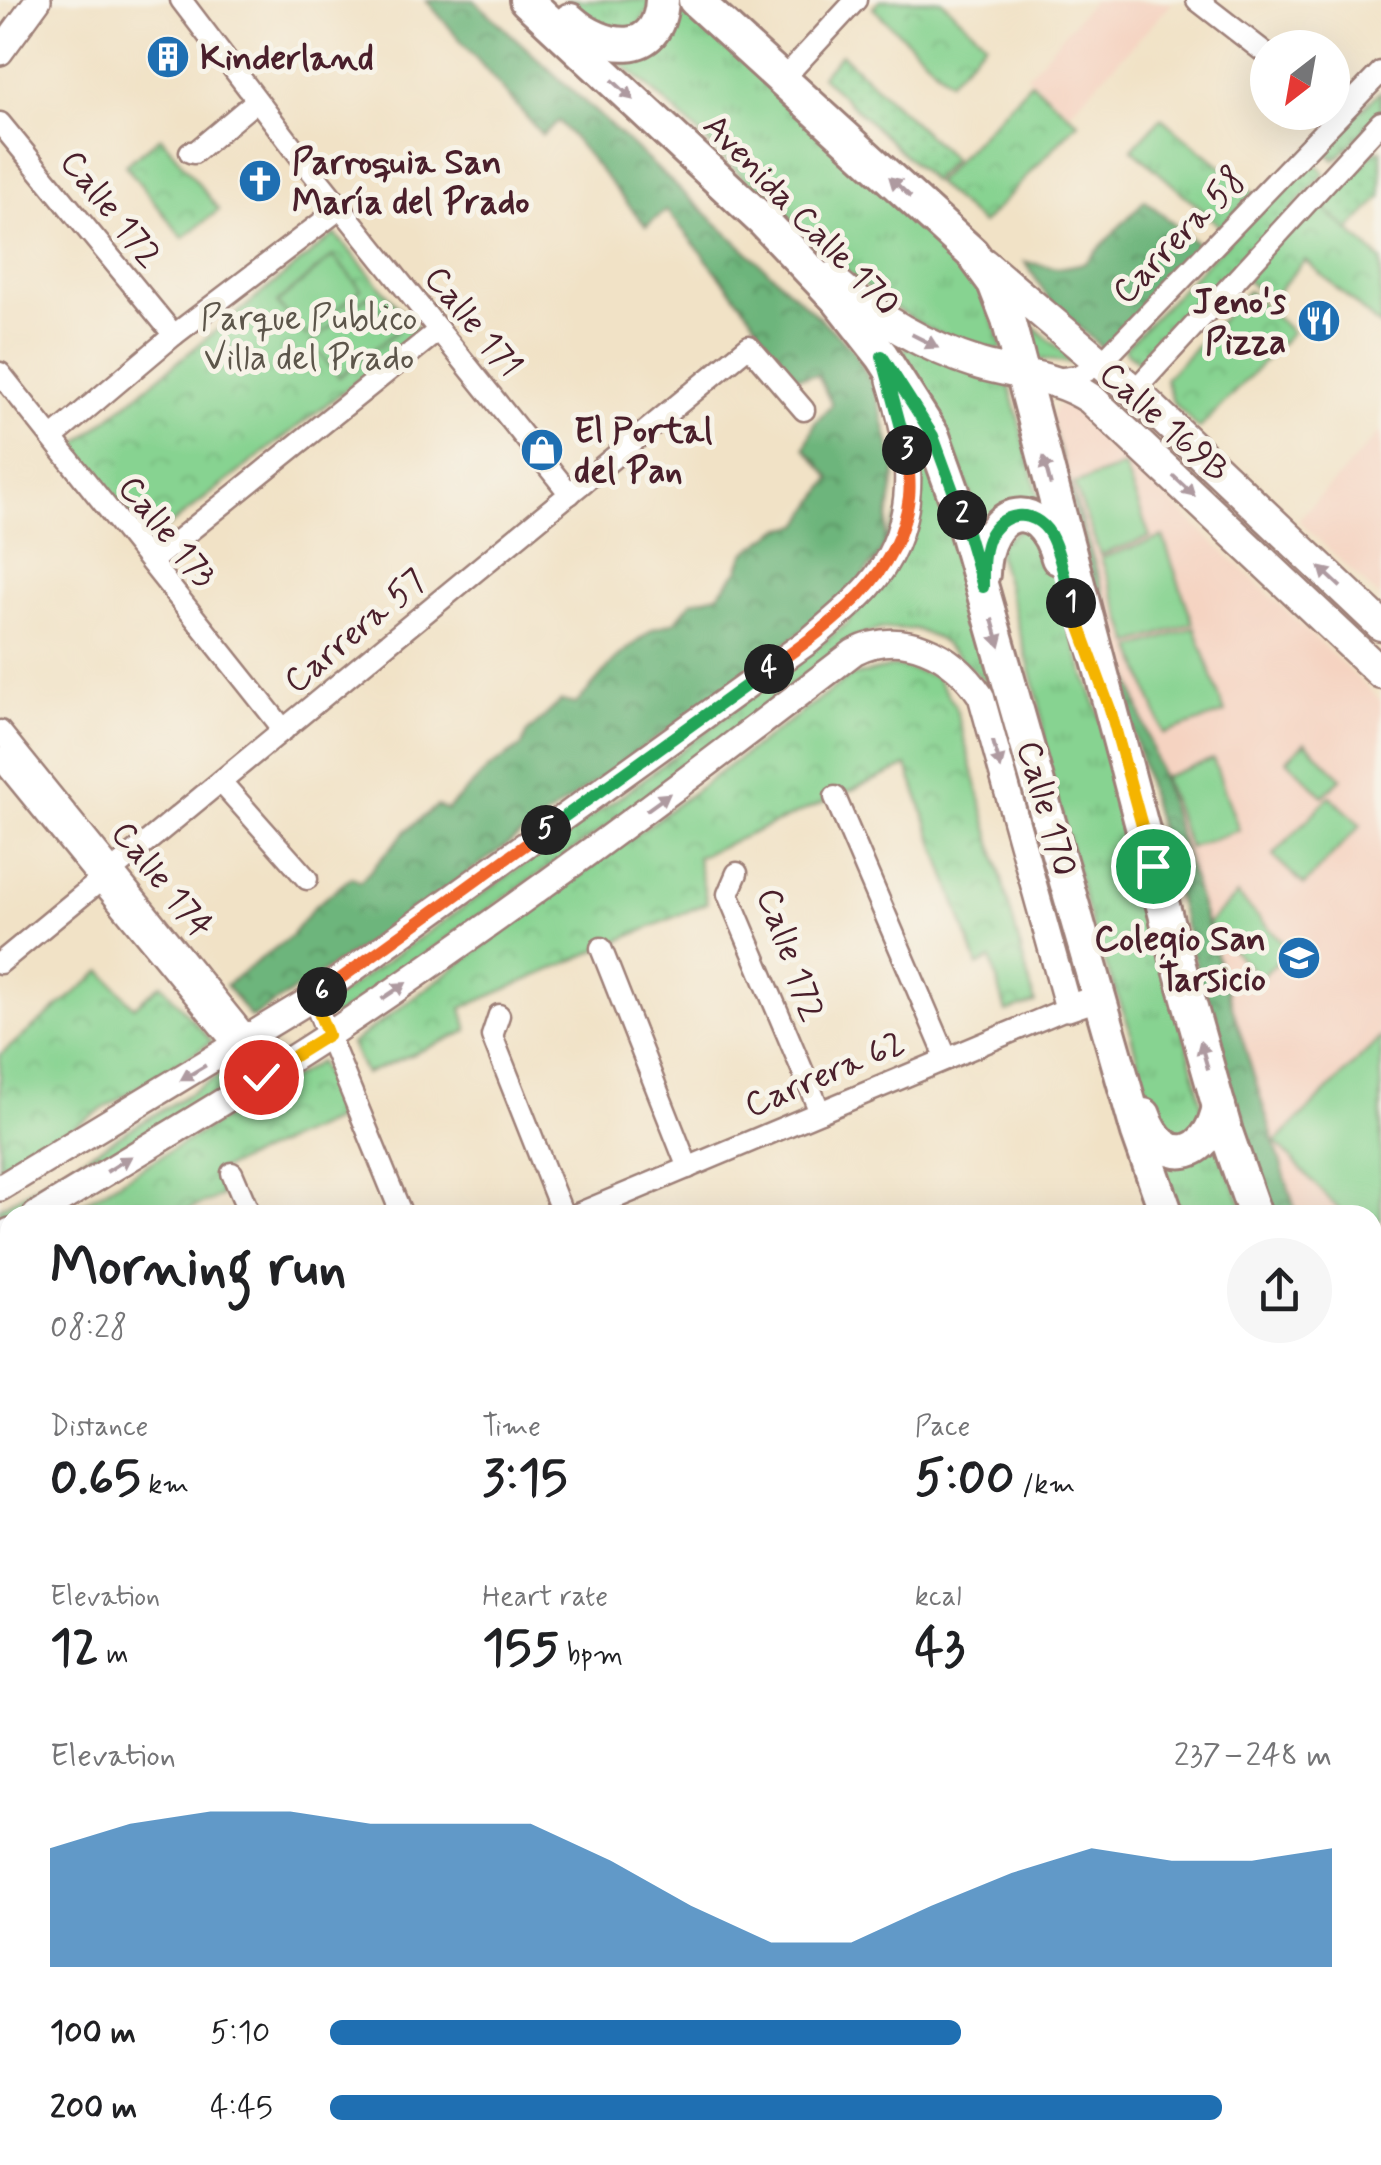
<!DOCTYPE html>
<html lang="en">
<head>
<meta charset="utf-8">
<style>
	:root { --surface:#fff; --page:#f6f6f6; --text:#202124; --muted:#757577; --accent:#1f6fb2 }
	body { margin:0; font-family:Mynerve,sans-serif; background:var(--page); color:var(--text); height:100vh; display:flex; flex-direction:column; font-size:38px; white-space:nowrap }
	* { box-sizing:border-box; margin:0 }
	p { font-size:32px; color:var(--muted) }
	.icon { flex:none; width:55px; height:55px; fill:none; stroke:currentColor; stroke-width:2; stroke-linecap:round; stroke-linejoin:round }
	.map { position:relative; flex:1; overflow:hidden }
	.panel { position:absolute; left:0px; top:1205px; width:1382px; height:960px; display:flex; flex-direction:column; background:var(--surface); border-radius:30px 30px 0 0; box-shadow:0 10px 40px #0002 }
	.panel>* { flex:none }
	.needle { width:65px; rotate:211deg }
	.tools { position:absolute; left:1250px; top:30px; display:grid; gap:20px }
	.tools a { display:grid; place-items:center; width:100px; height:100px; border-radius:50%; background:var(--surface); box-shadow:0 10px 40px #0002; font-size:50px }
	.pin { position:absolute; display:grid; place-items:center; width:85px; height:85px; color:#fff; margin:-42px; border:5px solid #fff; border-radius:50%; box-shadow:0 2px 10px #0007 }
	.km { position:absolute; width:50px; height:50px; margin:-25px; border-radius:50%; background:#222; color:#fff; font-size:28px; line-height:50px; text-align:center }
	.round { display:grid; place-items:center; flex:none; width:105px; height:105px; border-radius:52px; background:var(--page) }
	.summary { display:flex; align-items:center; justify-content:space-between; height:170px; padding:0 50px }
	h1 { font-size:55px; font-weight:700; line-height:75px }
	.stats { display:grid; grid-template-columns:repeat(3,1fr); gap:15px; height:170px; padding:10px 50px }
	.stats div { display:grid; align-content:center }
	.stats b { font-size:50px; font-weight:700 }
	.stats small { font-size:28px; font-weight:400 }
	.stats p { font-size:28px }
	.chart { height:280px; padding:20px 50px }
	.chart p { display:flex; justify-content:space-between }
	.chart svg { width:100%; height:180px; margin-top:10px; fill:var(--accent); opacity:.7 }
	ul { padding:0 50px; list-style:none; font-size:32px }
	li { display:grid; grid-template-columns:160px 120px 1fr; align-items:center; height:75px }
	li i { height:25px; border-radius:12px; background:var(--accent) }
	.map>svg:first-child { display:block }
	.built { fill:#f5d3c1 }
	.grass { fill:url(#grass-tufts); stroke:#68795e; stroke-width:2.5 }
	.forest { fill:url(#forest-crowns); stroke:#5c6a53; stroke-width:2.5 }
	.park { fill:url(#park-crowns); stroke:#68795e; stroke-width:2.5 }
	.garden { fill:url(#garden-dots); stroke:#68795e; stroke-width:2.5 }
	.pitch { fill:#87d391; stroke:#68795e; stroke-width:2.5 }
	.lines { fill:none; stroke-linecap:round; stroke-linejoin:round }
	.service-casing { stroke:#9e8078; stroke-width:15 }
	.minor-casing { stroke:#9e8078; stroke-width:25 }
	.tertiary-casing { stroke:#9e8078; stroke-width:30 }
	.secondary-casing { stroke:#9e8078; stroke-width:35 }
	.primary-casing { stroke:#9e8078; stroke-width:38 }
	.service { stroke:#fff; stroke-width:10 }
	.minor { stroke:#fff; stroke-width:20 }
	.tertiary { stroke:#fff; stroke-width:25 }
	.secondary { stroke:#fff; stroke-width:30 }
	.primary { stroke:#fff; stroke-width:32 }
	.oneway { fill:#ae9aa0 }
	.split-1-casing { stroke:#fff; stroke-width:20 }
	.split-2-casing { stroke:#fff; stroke-width:20 }
	.split-3-casing { stroke:#fff; stroke-width:20 }
	.split-4-casing { stroke:#fff; stroke-width:20 }
	.split-5-casing { stroke:#fff; stroke-width:20 }
	.split-6-casing { stroke:#fff; stroke-width:20 }
	.split-7-casing { stroke:#fff; stroke-width:20 }
	.split-1 { stroke:#f5b400; stroke-width:12 }
	.split-2 { stroke:#22a559; stroke-width:12 }
	.split-3 { stroke:#22a559; stroke-width:12 }
	.split-4 { stroke:#f0652b; stroke-width:12 }
	.split-5 { stroke:#22a559; stroke-width:12 }
	.split-6 { stroke:#f0652b; stroke-width:12 }
	.split-7 { stroke:#f5b400; stroke-width:12 }
	.labels { text-anchor:middle; stroke-width:10; stroke-linejoin:round; paint-order:stroke }
	.poi-label { font-size:35px; font-weight:bold; fill:#4a1f2b; stroke:#f7f3e8; text-anchor:start }
	.street-label { font-size:35px; fill:#4a1f2b; stroke:#f7f3e8 }
	.park-label { font-size:35px; fill:#5c554a; stroke:#f7f3e8 }
</style>
</head>
<body>
<div class="map">
<svg width="1381" height="2165" viewBox="0 0 1381 2165">
	<defs>
		<pattern id="grass-tufts" width="24" height="20" patternUnits="userSpaceOnUse" patternTransform="scale(2.5)"><rect width="24" height="20" fill="#87d391"/><path d="M3 7l-1-3M5 7V3M7 7l1-3M15 17l-1-3M17 17v-4M19 17l1-3" fill="none" stroke="#76b57d"/></pattern>
		<pattern id="forest-crowns" width="20" height="18" patternUnits="userSpaceOnUse" patternTransform="scale(2.5)"><rect width="20" height="18" fill="#6db57b"/><path d="M2 6a3 3 0 1 1 6 0M12 15a3 3 0 1 1 6 0" fill="none" stroke="#5c9365"/></pattern>
		<pattern id="park-crowns" width="20" height="18" patternUnits="userSpaceOnUse" patternTransform="scale(2.5)"><rect width="20" height="18" fill="#87d391"/><path d="M2 6a3 3 0 1 1 6 0M12 15a3 3 0 1 1 6 0" fill="none" stroke="#76b57d"/></pattern>
		<pattern id="garden-dots" width="8" height="8" patternUnits="userSpaceOnUse" patternTransform="scale(2.5)"><rect width="8" height="8" fill="#87d391"/><path d="M2 2h.1M6 6h.1" fill="none" stroke="#76b57d" stroke-width="1.8" stroke-linecap="round"/></pattern>
	</defs>
	<rect width="100%" height="100%" fill="#f7f3e8"/>
	<filter id="ink" filterUnits="userSpaceOnUse"><feTurbulence type="fractalNoise" baseFrequency=".01" numOctaves="2"/><feDisplacementMap in="SourceGraphic" scale="20" xChannelSelector="R" yChannelSelector="G"/><feConvolveMatrix kernelMatrix="1 2 1 2 8 2 1 2 1" color-interpolation-filters="sRGB"/></filter>
	<filter id="wash" filterUnits="userSpaceOnUse"><feTurbulence type="fractalNoise" baseFrequency=".0048" numOctaves="4" result="noise"/><feDisplacementMap in="SourceGraphic" scale="40" xChannelSelector="R" yChannelSelector="G"/><feGaussianBlur stdDeviation="2.25" result="paint"/><feColorMatrix in="noise" values="0 0 0 0 0 0 0 0 0 0 0 0 0 0 0 0 0 1.4 0 .05"/><feComposite in="paint" operator="in"/></filter>
	<g filter="url(#wash)">
		<rect width="100%" height="100%" fill="#f1e2c6"/>
		<!-- built -->
		<g class="built">
			<polygon points="1093,0 1173,2 1070,112 1027,76"/>
			<polygon points="1063,404 1070,406 1381,701 1381,1435 1372,1414 1372,1215 1297,1215 1050,420 1056,406"/>
			<polygon points="1381,431 1381,599 1298,520"/>
			<polygon points="1372,1771 1381,1792 1381,1915 1373,1918"/>
			<polygon points="1381,1972 1381,2165 1327,2165 1323,2155 1372,2155 1372,1976"/>
			<polygon points="10,1989 10,2079 0,2056 0,1993"/>
			<polygon points="42,2155 410,2155 414,2165 46,2165"/>
		</g>
		<!-- grass -->
		<g class="grass">
			<polygon points="566,0 655,0 635,31 596,27"/>
			<path d="M675,0H683L835,137L980,283L1003,347L999,350C929,339 893,308 839,265C761,203 697,124 619,62V58Z"/>
			<polygon points="1161,118 1255,194 1221,227 1132,149"/>
			<polygon points="1025,319 1075,363 1038,359"/>
			<path d="M906,346L976,369L1010,387L1041,505L983,525L980,522C960,463 937,408 901,357Z"/>
			<polygon points="924,470 933,472 1082,991 1071,986 986,682 940,640 915,629 880,629 852,638 634,807 360,1000 336,1016 330,1012 329,1006 333,999 627,792 848,623 915,477"/>
			<polygon points="1024,526 1050,553 1078,656 1116,759 1198,1088 1204,1115 1203,1125 1178,1143 1152,1114 1128,1023 1094,935 1048,767 1039,702 998,554 999,543"/>
			<polygon points="235,1066 243,1070 242,1077 0,1224 0,1208"/>
			<polygon points="1216,1143 1247,1215 1177,1215 1160,1161"/>
			<polygon points="1372,1522 1381,1543 1381,1688 1373,1668"/>
			<polygon points="530,2155 594,2155 598,2165 534,2165"/>
		</g>
		<!-- forest -->
		<g class="forest">
			<polygon points="426,0 474,0 853,349 876,392 896,470 883,548 856,586 771,656 384,933 251,1018 226,985 290,937 314,907 352,877 360,882 408,829 437,806 447,810 488,769 522,746 526,734 561,701 576,704 619,656 653,629 675,622 692,601 718,595 739,569 744,554 780,529 800,525 831,478 805,448 815,423 832,405 818,375 796,377 770,347 751,315 667,210 646,226 559,121 542,135"/>
			<polygon points="1145,200 1201,247 1103,349 1050,301 1025,262 1058,268 1085,263"/>
			<polygon points="1050,420 1297,1215 1262,1215"/>
		</g>
		<!-- park -->
		<g class="park">
			<polygon points="880,0 941,0 986,42 949,81 873,8"/>
			<polygon points="1031,82 1078,122 982,224 935,183"/>
			<polygon points="161,137 219,210 183,238 125,165"/>
			<polygon points="1313,196 1381,260 1381,327 1305,260 1269,301 1244,278"/>
			<polygon points="335,234 420,332 147,543 73,447"/>
			<polygon points="1248,291 1292,332 1199,429 1173,402 1165,379"/>
			<polygon points="896,666 935,676 955,705 1035,1003 1006,1012 991,959 978,966 907,766 697,857 707,903 462,1008 468,1031 365,1074 351,1044 850,677"/>
			<polygon points="102,971 134,1007 161,984 212,1042 0,1172 0,1055"/>
			<polygon points="319,1062 344,1116 215,1172 222,1196 174,1215 63,1215"/>
		</g>
		<!-- garden -->
		<g class="garden">
			<polygon points="841,54 953,159 932,181 821,76"/>
			<polygon points="1381,91 1381,113 1335,160 1320,147"/>
			<polygon points="1381,150 1381,197 1349,231 1322,206 1375,151"/>
			<polygon points="1309,156 1325,173 1147,371 1124,349"/>
		</g>
		<!-- pitch -->
		<g class="pitch">
			<polygon points="333,256 361,289 306,336 277,303"/>
			<polygon points="367,296 397,331 339,377 311,343"/>
			<polygon points="1124,466 1150,537 1100,555 1074,484"/>
			<polygon points="1163,537 1193,623 1131,644 1101,558"/>
			<polygon points="1195,627 1225,713 1164,734 1133,648"/>
			<polygon points="1305,742 1342,778 1323,796 1287,760"/>
			<polygon points="1213,759 1239,830 1189,848 1163,777"/>
			<polygon points="1330,796 1361,825 1304,885 1273,856"/>
			<polygon points="1237,895 1290,950 1260,978 1207,924"/>
			<polygon points="1381,1037 1381,1219 1373,1228 1372,1215 1344,1215 1276,1142"/>
			<polygon points="61,2155 246,2155 250,2165 66,2165"/>
		</g>
	</g>
	<g filter="url(#ink)">
		<g class="lines">
			<!-- service casing -->
			<g class="service-casing">
				<polyline id="service" points="885,2155 889,2165"/>
			</g>
			<!-- minor casing -->
			<g class="minor-casing">
				<g id="minor">
					<polyline points="181,0 308,167 570,494"/>
					<polyline points="1197,0 1268,55"/>
					<polyline points="783,79 856,0"/>
					<polyline points="0,123 174,335"/>
					<polyline points="190,152 194,153 256,101"/>
					<polyline points="0,373 284,730"/>
					<polyline points="1056,379 1078,376 1101,363 1381,72"/>
					<polyline points="1134,391 1381,122"/>
					<polyline points="52,438 174,335 342,207"/>
					<polyline points="151,562 439,330"/>
					<polyline points="0,731 273,1069"/>
					<polyline points="0,758 261,1077"/>
					<polyline points="221,782 307,879"/>
					<polyline points="835,797 947,1059"/>
					<polyline points="737,873 728,894 820,1112"/>
					<polyline points="601,948 688,1168"/>
					<polyline points="0,963 749,346 804,410"/>
					<polyline points="313,998 402,1215"/>
					<polyline points="499,1015 492,1036 563,1215"/>
					<polyline points="232,1173 250,1215"/>
					<polyline points="575,1215 1068,1008"/>
					<polyline points="0,1336 10,1359"/>
					<polyline points="0,1559 10,1555"/>
					<polyline points="0,1702 10,1729"/>
					<polyline points="1372,1935 1381,1931"/>
					<polyline points="0,1978 10,1974"/>
					<polyline points="794,2155 798,2165"/>
					<polyline points="815,2165 839,2155"/>
				</g>
			</g>
			<!-- tertiary casing -->
			<g class="tertiary-casing">
				<g id="tertiary">
					<polyline points="0,52 38,0"/>
					<path d="M0,1188L313,998L810,640C829,623 851,606 868,587C921,527 913,451 890,380"/>
					<path d="M36,1215C135,1154 236,1096 333,1032C512,912 684,783 854,652C902,627 953,654 981,696L1068,1008L1100,997"/>
					<polyline points="0,1237 10,1231"/>
					<polyline points="0,2085 10,2109"/>
					<polyline points="30,2155 34,2165"/>
					<polyline points="0,2158 3,2165"/>
				</g>
			</g>
			<!-- secondary casing -->
			<g class="secondary-casing">
				<g id="secondary">
					<polyline points="984,264 1134,391 1381,625"/>
					<path d="M830,278C873,316 925,347 980,364C1018,375 1058,376 1091,399L1381,673"/>
				</g>
			</g>
			<!-- primary casing -->
			<g class="primary-casing">
				<g id="primary">
					<polyline points="526,0 763,221 838,300 882,356 933,436 960,511 1138,1133 1167,1215"/>
					<polyline points="695,0 972,253 994,283 1008,319 1176,955 1226,1132 1255,1215"/>
					<path d="M570,20C603,50 659,60 662,0"/>
					<path d="M983,574C984,509 1039,490 1058,558"/>
					<path d="M1144,1115C1163,1170 1209,1159 1219,1106"/>
					<polyline points="1372,1500 1381,1521"/>
					<polyline points="1372,1721 1381,1742"/>
				</g>
			</g>
			<!-- service -->
			<use href="#service" class="service"/>
			<!-- minor -->
			<use href="#minor" class="minor"/>
			<!-- tertiary -->
			<use href="#tertiary" class="tertiary"/>
			<!-- secondary -->
			<use href="#secondary" class="secondary"/>
			<!-- primary -->
			<use href="#primary" class="primary"/>
		</g>
		<!-- one-way arrows -->
		<defs><path id="oneway-solid" d="M-6-.8H1V-3.2L6.5 0L1 3.2V.8H-6Z" transform="scale(2.5)"/></defs>
		<g class="oneway">
			<use href="#oneway-solid" transform="translate(623 90) rotate(43)"/>
			<use href="#oneway-solid" transform="translate(900 187) rotate(-137)"/>
			<use href="#oneway-solid" transform="translate(925 341) rotate(27)"/>
			<use href="#oneway-solid" transform="translate(1047 471) rotate(-105)"/>
			<use href="#oneway-solid" transform="translate(1184 486) rotate(43)"/>
			<use href="#oneway-solid" transform="translate(1330 577) rotate(-137)"/>
			<use href="#oneway-solid" transform="translate(996 633) rotate(74)"/>
			<use href="#oneway-solid" transform="translate(997 755) rotate(74)"/>
			<use href="#oneway-solid" transform="translate(658 802) rotate(-36)"/>
			<use href="#oneway-solid" transform="translate(394 991) rotate(-34)"/>
			<use href="#oneway-solid" transform="translate(1204 1055) rotate(-106)"/>
			<use href="#oneway-solid" transform="translate(193 1073) rotate(149)"/>
			<use href="#oneway-solid" transform="translate(119 1164) rotate(-32)"/>
		</g>
	</g>
	<g class="lines" filter="url(#ink)">
		<!-- split-1 casing -->
		<g class="split-1-casing">
			<polyline id="split-1" points="1071,603 1110,709 1153,866"/>
		</g>
		<!-- split-2 casing -->
		<g class="split-2-casing">
			<path id="split-2" d="M962,515L983,587C983,571 982,554 988,539C1000,511 1034,507 1050,534C1061,554 1065,582 1071,603"/>
		</g>
		<!-- split-3 casing -->
		<g class="split-3-casing">
			<polyline id="split-3" points="907,450 882,356 933,436 962,515"/>
		</g>
		<!-- split-4 casing -->
		<g class="split-4-casing">
			<path id="split-4" d="M769,669C829,626 900,577 909,497C911,482 908,465 907,450"/>
		</g>
		<!-- split-5 casing -->
		<g class="split-5-casing">
			<polyline id="split-5" points="546,830 769,669"/>
		</g>
		<!-- split-6 casing -->
		<g class="split-6-casing">
			<polyline id="split-6" points="322,992 546,830"/>
		</g>
		<!-- split-7 casing -->
		<g class="split-7-casing">
			<polyline id="split-7" points="261,1077 328,1035 313,998 322,992"/>
		</g>
		<!-- split-1 -->
		<use href="#split-1" class="split-1"/>
		<!-- split-2 -->
		<use href="#split-2" class="split-2"/>
		<!-- split-3 -->
		<use href="#split-3" class="split-3"/>
		<!-- split-4 -->
		<use href="#split-4" class="split-4"/>
		<!-- split-5 -->
		<use href="#split-5" class="split-5"/>
		<!-- split-6 -->
		<use href="#split-6" class="split-6"/>
		<!-- split-7 -->
		<use href="#split-7" class="split-7"/>
	</g>
	<!-- icons -->
	<defs>
		<g id="building-disc" transform="scale(2.25)"><circle r="9.5" fill="#1f6fb2" stroke="#f7f3e8"/><path d="M-4-6H4V6H1V3H-1V6H-4ZM-2.5-4.3h1.7v1.8h-1.7ZM.8-4.3h1.7v1.8H.8ZM-2.5-1h1.7V.8h-1.7ZM.8-1h1.7V.8H.8Z" fill="#fff"/></g>
		<g id="church-disc" transform="scale(2.25)"><circle r="9.5" fill="#1f6fb2" stroke="#f7f3e8"/><path d="M-1.2-6h2.4v3.5h3.3v2.4h-3.3V6h-2.4V-.1h-3.3v-2.4h3.3Z" fill="#fff"/></g>
		<g id="restaurant-disc" transform="scale(2.25)"><circle r="9.5" fill="#1f6fb2" stroke="#f7f3e8"/><path d="M-5-6h1v4h1v-4h1v4h1v-4h1v5L-1.5 .5V6h-2V.5L-5-1ZM5-6V6H3V1.5H1.5Q1.5-4 5-6Z" fill="#fff"/></g>
		<g id="shop-disc" transform="scale(2.25)"><circle r="9.5" fill="#1f6fb2" stroke="#f7f3e8"/><path d="M-5-2.5h2.3a2.7 3.5 0 0 1 5.4 0H5L5.5 6h-11ZM-1.5-2.5h3a1.5 2.3 0 0 0-3 0Z" fill="#fff"/></g>
		<g id="school-disc" transform="scale(2.25)"><circle r="9.5" fill="#1f6fb2" stroke="#f7f3e8"/><path d="M0-5L7-2L0 1L-7-2ZM-4 1L0 2.5L4 1V4Q0 6-4 4Z" fill="#fff"/></g>
	</defs>
	<g fill-rule="evenodd">
		<use href="#building-disc" x="168" y="57"/>
		<use href="#church-disc" x="260" y="181"/>
		<use href="#restaurant-disc" x="1319" y="321"/>
		<use href="#shop-disc" x="542" y="450"/>
		<use href="#school-disc" x="1299" y="958"/>
	</g>
	<g class="labels">
		<!-- poi labels -->
		<g class="poi-label">
			<text x="200" y="69">Kinderland</text>
			<text x="292" y="173">Parroquia San<tspan x="292" dy="40">María del Prado</tspan></text>
			<text x="1286" y="313" text-anchor="end">Jeno's<tspan x="1286" dy="40">Pizza</tspan></text>
			<text x="574" y="442">El Portal<tspan x="574" dy="40">del Pan</tspan></text>
			<text x="1266" y="950" text-anchor="end">Colegio San<tspan x="1266" dy="40">Tarsicio</tspan></text>
		</g>
		<!-- street labels -->
		<g class="street-label">
			<text transform="translate(112 208) rotate(51)" y="12">Calle 172</text>
			<text transform="translate(802 214) rotate(46)" y="12">Avenida Calle 170</text>
			<text transform="translate(1178 235) rotate(-46)" y="12">Carrera 58</text>
			<text transform="translate(474 321) rotate(51)" y="12">Calle 171</text>
			<text transform="translate(1165 421) rotate(42)" y="12">Calle 169B</text>
			<text transform="translate(168 531) rotate(51)" y="12">Calle 173</text>
			<text transform="translate(354 630) rotate(-40)" y="12">Carrera 57</text>
			<text transform="translate(1048 808) rotate(74)" y="12">Calle 170</text>
			<text transform="translate(163 879) rotate(51)" y="12">Calle 174</text>
			<text transform="translate(792 954) rotate(70)" y="12">Calle 172</text>
			<text transform="translate(824 1073) rotate(-23)" y="12">Carrera 62</text>
		</g>
		<!-- park labels -->
		<g class="park-label">
			<text x="309" y="329">Parque Publico<tspan x="309" dy="40">Villa del Prado</tspan></text>
		</g>
	</g>
</svg>
<div class="tools">
<a><svg class="needle" viewBox="-14 -14 28 28"><path d="M0-13l5 13h-10z" fill="#e53935"/><path d="M0 13l5-13h-10z" fill="#757577"/></svg></a>
</div>
<div class="pin" style="left:1153px;top:866px;background:#1e9e55"><svg class="icon" aria-label="arrive" viewBox="0 0 24 24"><path d="M6 21V4h12l-3 4 3 4H6"/></svg></div>
<div class="pin" style="left:261px;top:1077px;background:#d93025"><svg class="icon" aria-label="check" viewBox="0 0 24 24"><path d="M5 12l5 5 9-10"/></svg></div>
<b class="km" style="left:1071px;top:603px">1</b>
<b class="km" style="left:962px;top:515px">2</b>
<b class="km" style="left:907px;top:450px">3</b>
<b class="km" style="left:769px;top:669px">4</b>
<b class="km" style="left:546px;top:830px">5</b>
<b class="km" style="left:322px;top:992px">6</b>
<section class="panel">
<div class="summary"><div><h1>Morning run</h1><p>08:28</p></div><a class="round"><svg class="icon" aria-label="share" viewBox="0 0 24 24"><path d="M12 15V3M7 8l5-5 5 5M5 13v7h14v-7"/></svg></a></div>
<div class="stats">
<div><p>Distance</p><b>0.65<small> km</small></b></div>
<div><p>Time</p><b>3:15</b></div>
<div><p>Pace</p><b>5:00<small> /km</small></b></div>
</div>
<div class="stats">
<div><p>Elevation</p><b>12<small> m</small></b></div>
<div><p>Heart rate</p><b>155<small> bpm</small></b></div>
<div><p>kcal</p><b>43</b></div>
</div>
<div class="chart"><p><span>Elevation</span>237–248 m</p>
<svg viewBox="0 0 160 44" preserveAspectRatio="none"><path d="M0 44V15L10 9L20 6L30 6L40 9L50 9L60 9L70 18L80 29L90 38L100 38L110 29L120 21L130 15L140 18L150 18L160 15V44z"/></svg>
</div>
<ul>
<li><b>100 m</b>5:10<i style="width:63%"></i></li>
<li><b>200 m</b>4:45<i style="width:89%"></i></li>
</ul>
</section>
</div>
</body>
</html>
